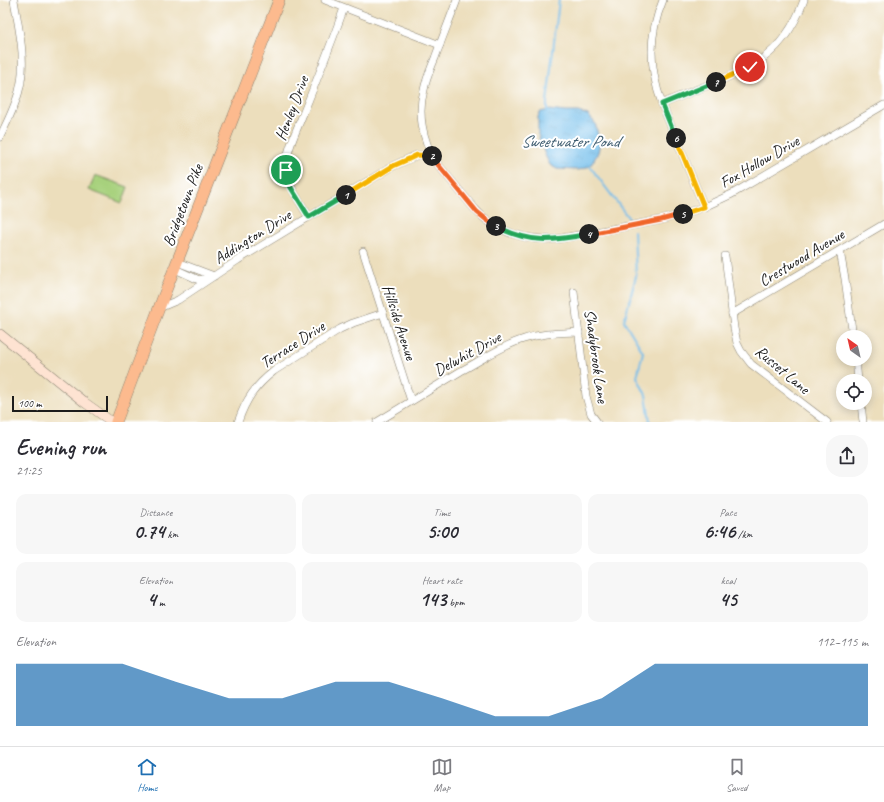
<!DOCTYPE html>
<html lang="en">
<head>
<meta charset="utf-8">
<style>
	:root { --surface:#fff; --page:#f7f7f7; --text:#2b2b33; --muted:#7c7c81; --line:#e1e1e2; --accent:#1f6fb2 }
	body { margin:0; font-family:Caveat,sans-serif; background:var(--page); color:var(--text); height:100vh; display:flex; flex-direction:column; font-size:15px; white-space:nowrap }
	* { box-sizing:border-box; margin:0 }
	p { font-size:13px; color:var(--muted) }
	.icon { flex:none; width:22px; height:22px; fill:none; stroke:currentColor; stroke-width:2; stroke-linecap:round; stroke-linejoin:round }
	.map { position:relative; height:422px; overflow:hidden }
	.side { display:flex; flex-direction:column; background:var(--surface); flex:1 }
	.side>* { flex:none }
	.needle { width:26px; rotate:326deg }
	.tools { position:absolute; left:836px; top:330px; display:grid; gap:8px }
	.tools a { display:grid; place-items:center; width:36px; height:36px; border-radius:50%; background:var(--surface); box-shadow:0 2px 10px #0003; font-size:20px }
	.scale { position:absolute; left:12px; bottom:10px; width:96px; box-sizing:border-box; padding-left:4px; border:2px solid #1c1c1c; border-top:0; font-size:11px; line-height:14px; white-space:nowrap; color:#1c1c1c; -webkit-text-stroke:3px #fff; paint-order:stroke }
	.pin { position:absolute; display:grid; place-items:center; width:34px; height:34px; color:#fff; margin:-17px; border:2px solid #fff; border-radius:50%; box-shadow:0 1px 4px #0007 }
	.km { position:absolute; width:20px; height:20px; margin:-10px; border-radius:50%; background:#222; color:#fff; font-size:11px; line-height:20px; text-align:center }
	.round { display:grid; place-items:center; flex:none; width:42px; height:42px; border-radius:16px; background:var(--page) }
	.headline { display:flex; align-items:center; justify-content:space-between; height:68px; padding:0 16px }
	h1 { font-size:22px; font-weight:700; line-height:30px }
	.metrics { display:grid; grid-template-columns:repeat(3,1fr); gap:6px; height:68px; padding:4px 16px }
	.metrics div { display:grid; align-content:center; border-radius:10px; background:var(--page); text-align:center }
	.metrics b { font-size:20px; font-weight:700 }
	.metrics small { font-size:11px; font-weight:400 }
	.metrics p { font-size:11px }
	.chart { height:112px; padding:8px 16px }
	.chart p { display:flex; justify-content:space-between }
	.chart svg { width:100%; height:72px; margin-top:4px; fill:var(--accent); opacity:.7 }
	.tabs { display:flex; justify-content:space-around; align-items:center; height:56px; border-top:1px solid var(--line); background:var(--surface); font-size:11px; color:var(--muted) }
	.tabs a { display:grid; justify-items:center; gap:2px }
	.tabs .active { color:var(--accent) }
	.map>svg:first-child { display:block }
	.pitch { fill:#a7d17d; stroke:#62764c }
	.water { fill:url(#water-ripples); stroke:#466c84 }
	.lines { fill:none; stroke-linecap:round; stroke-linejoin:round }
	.stream { stroke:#71bdeb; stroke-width:2 }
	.minor-casing { stroke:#847d6c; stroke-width:8 }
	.secondary-casing { stroke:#847d6c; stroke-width:10 }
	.primary-casing { stroke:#847d6c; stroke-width:12 }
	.minor { stroke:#fff; stroke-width:7 }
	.secondary { stroke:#fee3d2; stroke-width:9 }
	.primary { stroke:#fcba8e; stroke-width:11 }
	.split-1-casing { stroke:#fff; stroke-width:8 }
	.split-2-casing { stroke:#fff; stroke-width:8 }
	.split-3-casing { stroke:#fff; stroke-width:8 }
	.split-4-casing { stroke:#fff; stroke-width:8 }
	.split-5-casing { stroke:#fff; stroke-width:8 }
	.split-6-casing { stroke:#fff; stroke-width:8 }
	.split-7-casing { stroke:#fff; stroke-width:8 }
	.split-8-casing { stroke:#fff; stroke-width:8 }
	.split-1 { stroke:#22a559; stroke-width:5 }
	.split-2 { stroke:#f5b400; stroke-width:5 }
	.split-3 { stroke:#f0652b; stroke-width:5 }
	.split-4 { stroke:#22a559; stroke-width:5 }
	.split-5 { stroke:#f0652b; stroke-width:5 }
	.split-6 { stroke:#f5b400; stroke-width:5 }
	.split-7 { stroke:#22a559; stroke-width:5 }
	.split-8 { stroke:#f5b400; stroke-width:5 }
	.labels { text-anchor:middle; stroke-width:4; stroke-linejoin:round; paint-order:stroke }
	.street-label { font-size:16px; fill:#1c1c1c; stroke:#fff }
	.water-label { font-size:17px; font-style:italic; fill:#3e5c6f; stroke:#fff }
</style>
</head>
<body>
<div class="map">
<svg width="884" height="422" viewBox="0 0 884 422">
	<defs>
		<pattern id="water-ripples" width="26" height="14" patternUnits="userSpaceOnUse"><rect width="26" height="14" fill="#71bdeb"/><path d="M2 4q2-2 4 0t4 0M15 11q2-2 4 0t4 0" fill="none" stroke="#61a2c9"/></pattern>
	</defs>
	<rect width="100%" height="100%" fill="#fff"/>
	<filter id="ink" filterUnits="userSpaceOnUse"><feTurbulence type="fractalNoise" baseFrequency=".025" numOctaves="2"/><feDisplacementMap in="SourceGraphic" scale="8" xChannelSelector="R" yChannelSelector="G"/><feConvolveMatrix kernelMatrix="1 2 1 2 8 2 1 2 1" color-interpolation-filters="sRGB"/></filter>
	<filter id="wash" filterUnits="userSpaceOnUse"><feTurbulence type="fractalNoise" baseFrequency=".012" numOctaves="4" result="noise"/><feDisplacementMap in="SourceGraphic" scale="16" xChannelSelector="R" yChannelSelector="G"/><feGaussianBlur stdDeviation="0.9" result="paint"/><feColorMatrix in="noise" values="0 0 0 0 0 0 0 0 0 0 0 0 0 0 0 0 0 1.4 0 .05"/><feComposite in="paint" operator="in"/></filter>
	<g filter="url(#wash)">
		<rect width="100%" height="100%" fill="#ecdebc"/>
		<!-- pitch -->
		<polygon class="pitch" points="95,175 128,187 122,203 89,190"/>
		<!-- water -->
		<polygon class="water" points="549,110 565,112 578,112 588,115 595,123 600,143 598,152 594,160 590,166 579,170 557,169 550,165 545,155 538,135 538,117 540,112"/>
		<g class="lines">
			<!-- stream -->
			<g class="stream">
				<polyline points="548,112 547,111 547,102 559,0"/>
				<polyline points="589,165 630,220"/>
				<polyline points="634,231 636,276 624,321 643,352 637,377 646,395 650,422"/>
			</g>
		</g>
	</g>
	<g filter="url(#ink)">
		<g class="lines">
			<!-- minor casing -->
			<g class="minor-casing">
				<g id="minor">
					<polyline points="325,0 440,45"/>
					<path d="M457,0C450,19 442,38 435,58C431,68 426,79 424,90C417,114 423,140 435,161L473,207C495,232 523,241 557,239L661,220L682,214L704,207L732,194L884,105"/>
					<path d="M663,0C648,36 649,67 662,104C680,96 698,89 716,82C727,77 739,73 749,67C776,53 794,28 804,0"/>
					<polyline points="662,104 704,207"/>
					<path d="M0,137C7,122 15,107 19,91C27,61 19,30 14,0"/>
					<path d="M309,217C299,200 287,186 286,165C286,153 296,131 301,119C316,82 331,45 344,8"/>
					<polyline points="363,251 411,401"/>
					<polyline points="840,251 845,279 853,337"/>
					<polyline points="725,256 734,328 737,343 741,351 751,364 827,422"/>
					<polyline points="177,262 214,276"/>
					<polyline points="175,269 199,280 208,278"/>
					<polyline points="574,292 586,396 591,414 597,422"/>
					<polyline points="159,308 178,300 238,260 393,166 417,155 432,155"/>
					<polyline points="732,314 884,224"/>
					<polyline points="856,359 858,381"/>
					<polyline points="861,403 863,422"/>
					<path d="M238,422C246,399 255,386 274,371L340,329L353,323L383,313"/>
					<path d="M377,422C405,405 433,388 461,371C482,360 501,346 524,339C542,333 560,333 579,332"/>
				</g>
			</g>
			<!-- secondary casing -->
			<g class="secondary-casing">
				<polyline id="secondary" points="0,334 84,402 112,422"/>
			</g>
			<!-- primary casing -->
			<g class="primary-casing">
				<polyline id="primary" points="116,422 159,308 279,0"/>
			</g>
			<!-- minor -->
			<use href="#minor" class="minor"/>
			<!-- secondary -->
			<use href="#secondary" class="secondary"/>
			<!-- primary -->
			<use href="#primary" class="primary"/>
		</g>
	</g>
	<g class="lines" filter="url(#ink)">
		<!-- split-1 casing -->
		<g class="split-1-casing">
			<polyline id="split-1" points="286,170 288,179 290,186 309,217 346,195"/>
		</g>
		<!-- split-2 casing -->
		<g class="split-2-casing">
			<polyline id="split-2" points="346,195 393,166 411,158 417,155 432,156"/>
		</g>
		<!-- split-3 casing -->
		<g class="split-3-casing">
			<polyline id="split-3" points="432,156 435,161 477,212 487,220 496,226"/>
		</g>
		<!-- split-4 casing -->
		<g class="split-4-casing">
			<path id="split-4" d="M496,226C529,244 553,241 589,234"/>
		</g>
		<!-- split-5 casing -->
		<g class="split-5-casing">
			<polyline id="split-5" points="589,234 661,220 683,214"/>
		</g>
		<!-- split-6 casing -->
		<g class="split-6-casing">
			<polyline id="split-6" points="676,138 704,207 683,214"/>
		</g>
		<!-- split-7 casing -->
		<g class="split-7-casing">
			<polyline id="split-7" points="676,138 662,104 716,82"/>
		</g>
		<!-- split-8 casing -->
		<g class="split-8-casing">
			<polyline id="split-8" points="716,82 750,67"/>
		</g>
		<!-- split-1 -->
		<use href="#split-1" class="split-1"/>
		<!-- split-2 -->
		<use href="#split-2" class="split-2"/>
		<!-- split-3 -->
		<use href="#split-3" class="split-3"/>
		<!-- split-4 -->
		<use href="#split-4" class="split-4"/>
		<!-- split-5 -->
		<use href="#split-5" class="split-5"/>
		<!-- split-6 -->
		<use href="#split-6" class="split-6"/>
		<!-- split-7 -->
		<use href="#split-7" class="split-7"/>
		<!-- split-8 -->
		<use href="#split-8" class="split-8"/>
	</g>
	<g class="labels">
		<!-- street labels -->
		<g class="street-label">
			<text transform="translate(291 108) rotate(-69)" y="6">Henley Drive</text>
			<text transform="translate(759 161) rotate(-30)" y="6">Fox Hollow Drive</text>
			<text transform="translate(182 205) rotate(-69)" y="6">Bridgetown Pike</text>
			<text transform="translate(252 236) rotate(-32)" y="6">Addington Drive</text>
			<text transform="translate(801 257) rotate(-31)" y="6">Crestwood Avenue</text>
			<text transform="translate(400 322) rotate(72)" y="6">Hillside Avenue</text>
			<text transform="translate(292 344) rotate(-33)" y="6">Terrace Drive</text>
			<text transform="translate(467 353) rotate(-29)" y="6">Delwhit Drive</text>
			<text transform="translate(597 356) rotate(82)" y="6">Shadybrook Lane</text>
			<text transform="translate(783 369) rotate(40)" y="6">Russet Lane</text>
		</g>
		<!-- water labels -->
		<g class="water-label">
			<text x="570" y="147">Sweetwater Pond</text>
		</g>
	</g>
</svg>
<div class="tools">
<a><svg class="needle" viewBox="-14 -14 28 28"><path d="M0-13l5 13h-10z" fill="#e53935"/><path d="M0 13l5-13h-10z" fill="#7c7c81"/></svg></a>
<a><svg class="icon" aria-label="locate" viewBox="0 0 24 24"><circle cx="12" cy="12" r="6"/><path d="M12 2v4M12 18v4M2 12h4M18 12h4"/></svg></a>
</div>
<div class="scale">100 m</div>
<div class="pin" style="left:286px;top:170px;background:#1e9e55"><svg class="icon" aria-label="arrive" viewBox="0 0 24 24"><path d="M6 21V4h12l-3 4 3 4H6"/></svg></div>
<div class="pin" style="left:750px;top:67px;background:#d93025"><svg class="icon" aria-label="check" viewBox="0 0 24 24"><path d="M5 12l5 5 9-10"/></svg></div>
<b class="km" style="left:346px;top:195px">1</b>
<b class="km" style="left:432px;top:156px">2</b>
<b class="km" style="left:496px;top:226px">3</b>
<b class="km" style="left:589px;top:234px">4</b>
<b class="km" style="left:683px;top:214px">5</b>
<b class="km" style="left:676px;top:138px">6</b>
<b class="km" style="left:716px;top:82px">7</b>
</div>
<section class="side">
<div class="headline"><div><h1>Evening run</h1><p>21:25</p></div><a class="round"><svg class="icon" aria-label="share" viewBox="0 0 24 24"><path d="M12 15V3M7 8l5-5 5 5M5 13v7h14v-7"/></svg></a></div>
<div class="metrics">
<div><p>Distance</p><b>0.74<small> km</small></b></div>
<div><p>Time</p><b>5:00</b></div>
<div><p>Pace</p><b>6:46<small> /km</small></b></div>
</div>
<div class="metrics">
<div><p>Elevation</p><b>4<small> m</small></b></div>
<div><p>Heart rate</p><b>143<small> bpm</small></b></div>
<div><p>kcal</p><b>45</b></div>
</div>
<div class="chart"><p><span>Elevation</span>112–115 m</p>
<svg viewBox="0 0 160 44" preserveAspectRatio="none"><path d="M0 44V6L10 6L20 6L30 17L40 27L50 27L60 17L70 17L80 27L90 38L100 38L110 27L120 6L130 6L140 6L150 6L160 6V44z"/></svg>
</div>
</section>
<nav class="tabs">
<a class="active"><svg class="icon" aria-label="home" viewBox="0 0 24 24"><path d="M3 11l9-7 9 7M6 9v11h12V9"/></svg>Home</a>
<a><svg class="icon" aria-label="map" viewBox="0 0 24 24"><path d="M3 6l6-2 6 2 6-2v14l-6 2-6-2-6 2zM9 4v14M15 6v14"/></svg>Map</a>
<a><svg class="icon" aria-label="saved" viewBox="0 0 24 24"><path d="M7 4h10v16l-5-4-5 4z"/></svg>Saved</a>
</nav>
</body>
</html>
